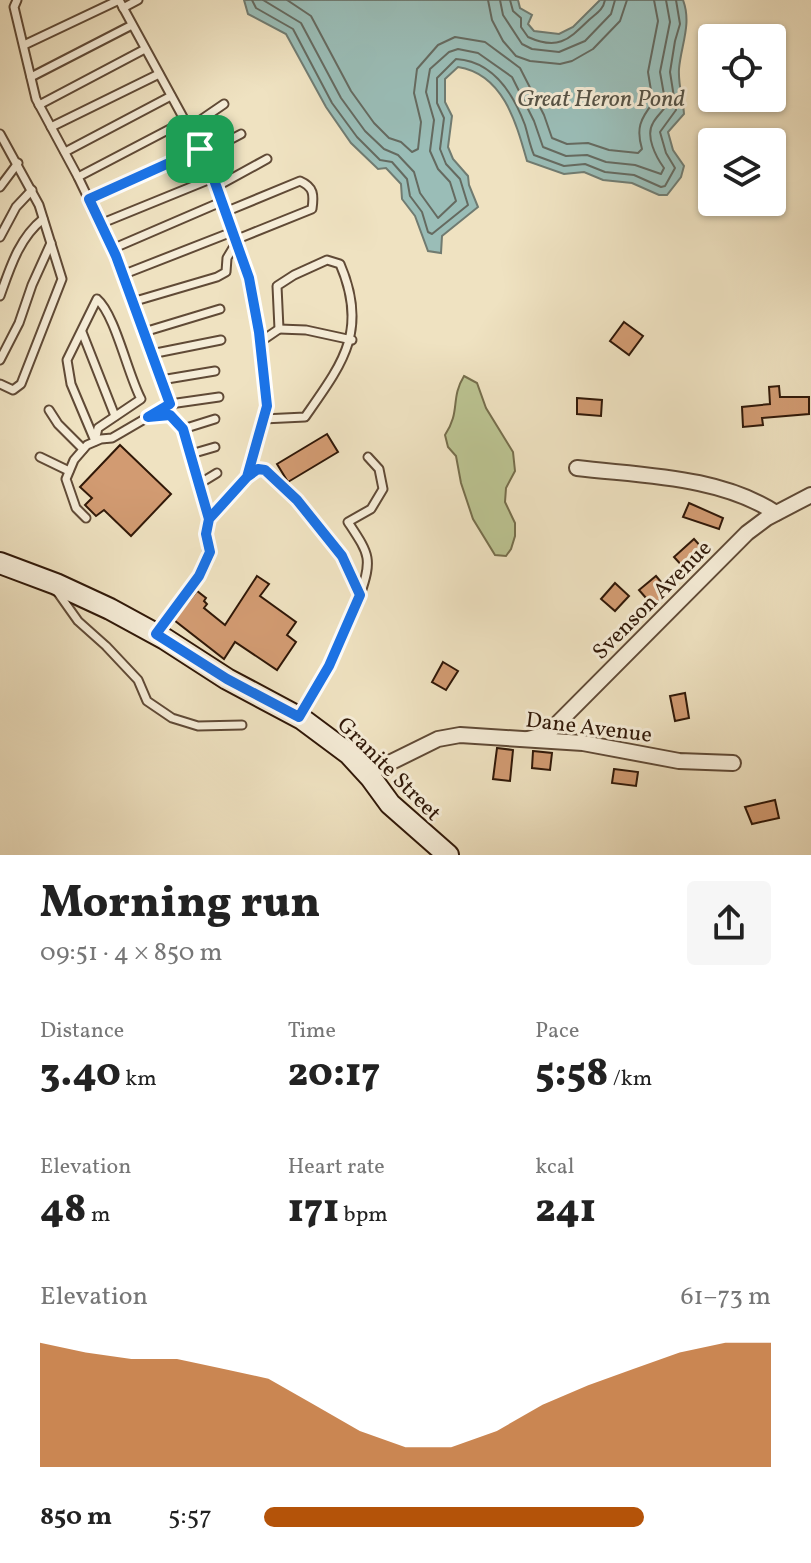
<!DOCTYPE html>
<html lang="en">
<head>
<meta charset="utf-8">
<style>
	:root { --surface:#fff; --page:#f6f6f6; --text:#222; --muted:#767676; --accent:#b45309 }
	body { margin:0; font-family:Vollkorn,serif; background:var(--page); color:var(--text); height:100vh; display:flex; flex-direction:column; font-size:30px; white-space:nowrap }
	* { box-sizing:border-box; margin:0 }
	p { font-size:26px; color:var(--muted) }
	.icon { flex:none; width:44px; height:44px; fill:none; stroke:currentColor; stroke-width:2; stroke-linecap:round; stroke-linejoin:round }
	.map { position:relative; height:855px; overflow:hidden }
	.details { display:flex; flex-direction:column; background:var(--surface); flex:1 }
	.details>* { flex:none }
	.buttons { position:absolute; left:698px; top:24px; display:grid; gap:16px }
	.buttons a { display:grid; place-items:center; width:88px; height:88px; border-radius:8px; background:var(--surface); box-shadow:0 2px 6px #0004; font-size:40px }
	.pin { position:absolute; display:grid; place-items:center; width:68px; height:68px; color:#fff; margin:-34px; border-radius:16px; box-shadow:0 4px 12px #0006 }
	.round { display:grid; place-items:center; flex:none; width:84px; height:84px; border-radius:8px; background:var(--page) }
	.overview { display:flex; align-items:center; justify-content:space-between; height:136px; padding:0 40px }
	h1 { font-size:44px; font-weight:800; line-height:60px }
	.metrics { display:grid; grid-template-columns:repeat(3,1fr); gap:12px; height:136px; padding:8px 40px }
	.metrics div { display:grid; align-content:center }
	.metrics b { font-size:40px; font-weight:800 }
	.metrics small { font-size:22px; font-weight:400 }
	.metrics p { font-size:22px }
	.chart { height:224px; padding:16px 40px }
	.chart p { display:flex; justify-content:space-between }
	.chart svg { width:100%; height:144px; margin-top:8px; fill:var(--accent); opacity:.7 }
	ul { padding:0 40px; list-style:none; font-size:26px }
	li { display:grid; grid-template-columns:128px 96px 1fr; align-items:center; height:60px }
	li i { height:20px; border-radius:10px; background:var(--accent) }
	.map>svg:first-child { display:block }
	.green { fill:#bbc391; stroke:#766e4c; stroke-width:2 }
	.water { fill:#9abdb7; stroke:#707b71; stroke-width:2 }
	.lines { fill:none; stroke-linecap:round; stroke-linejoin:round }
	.shore { stroke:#656a60; stroke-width:2 }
	.building { fill:#d29b72; stroke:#301808; stroke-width:2 }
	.lane-casing { stroke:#604a36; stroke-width:11 }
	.street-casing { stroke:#604a36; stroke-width:18 }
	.secondary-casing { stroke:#301808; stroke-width:24 }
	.lane { stroke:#f5ecd7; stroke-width:7 }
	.street { stroke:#f5ecd7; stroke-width:14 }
	.secondary { stroke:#f5ecd7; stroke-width:20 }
	.route-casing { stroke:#fff; stroke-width:16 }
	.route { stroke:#1a73e8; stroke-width:10 }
	.labels { text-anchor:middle; stroke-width:6; stroke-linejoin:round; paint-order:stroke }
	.street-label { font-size:22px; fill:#301808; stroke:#f5ecd7 }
	.water-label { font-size:24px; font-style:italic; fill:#555245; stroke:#f5ecd7 }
</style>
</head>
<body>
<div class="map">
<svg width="811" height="855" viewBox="0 0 811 855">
	<rect width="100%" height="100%" fill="#efe2c1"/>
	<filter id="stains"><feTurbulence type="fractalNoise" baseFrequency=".0025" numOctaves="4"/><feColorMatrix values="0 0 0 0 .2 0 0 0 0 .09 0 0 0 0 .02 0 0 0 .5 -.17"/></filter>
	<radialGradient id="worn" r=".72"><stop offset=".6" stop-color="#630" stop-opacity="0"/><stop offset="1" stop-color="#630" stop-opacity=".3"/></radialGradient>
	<!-- green -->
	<path class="green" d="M464,376L477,383L486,408L513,452L515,471L506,488L505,502L515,523V536L511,549L506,556L495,555L473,519L461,483L456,456L448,447L445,435C461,411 450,399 464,376Z"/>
	<!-- water -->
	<path class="water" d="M244,0H518L520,8L532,15L528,24L534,31L559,34L573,27L600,0H683C692,24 681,45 679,69C678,85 683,99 684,114L668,132L673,150L684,166L681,177L667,195H659L632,183L603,180L584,172L564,174L527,161C516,122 503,74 458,67L445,79V102L452,116L448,147L453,159L468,176L469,185L478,207L442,236L441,253L428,251L415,216L402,199L401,184L386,168L378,169L351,143L326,107L286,34L248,14Z"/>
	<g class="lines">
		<!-- shore -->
		<g class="shore">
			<path d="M252,0L256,8L293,29L332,103L357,137L380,160L392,162L407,179L410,196L422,212L428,232L432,234L468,205L460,179L446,164L440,149L444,118L437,103V78L456,59C493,61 513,93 525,125C528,135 530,146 534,155L564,166L585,164L605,172L634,175L661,187L665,186L675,168L666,153L660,132L676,110L670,72L675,41L680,24L676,0"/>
			<path d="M263,0L301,23L341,98L365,131L384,149L398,155L414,172L420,193L438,218L456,201L450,182L438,169L430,151L434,120L426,92L430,69L449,52L458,49L478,53L512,77L534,121L543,147L566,156L587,155L606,162L635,165L661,174L664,168C656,157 645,136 653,123C656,117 662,112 666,106L660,72L670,22L666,0"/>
			<path d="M287,0L311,16L351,91L374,123L389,138L401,142L412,152L418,149L421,122L414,93L417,69L438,45L455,37L485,42L520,68L544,115L552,138L567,144L588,143L609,150L638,153L642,149C636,129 640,119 653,103L648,72L658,21L654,0"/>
			<polyline points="488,0 492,20 503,41 516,56 530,61 560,64 572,61 593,49 620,21 627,0"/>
			<polyline points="500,0 503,15 522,44 532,49 559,52 585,41 611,14 615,0"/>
			<path d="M510,0L513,11L521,18V27L528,37C559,51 569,39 590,19C597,13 603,10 605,0"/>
		</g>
	</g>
	<!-- building -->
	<g class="building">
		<polygon points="624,322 643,336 629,355 610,341"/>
		<polygon points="779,386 780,397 809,397 809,414 762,418 763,425 743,427 742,407 770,404 769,387"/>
		<polygon points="577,398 602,400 601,416 577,414"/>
		<polygon points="327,434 338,452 288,482 277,464"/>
		<polygon points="120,445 171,494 131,536 104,510 96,516 85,505 92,498 80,487"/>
		<polygon points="689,503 723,518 719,529 683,517"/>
		<polygon points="694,539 704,550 700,553 702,555 684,568 674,557"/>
		<polygon points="257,576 269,584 260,596 296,622 287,635 296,642 277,670 235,642 224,659 174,620 197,591 206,598 204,601 207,604 204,608 225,625"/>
		<polygon points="656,576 662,583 656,589 663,597 653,606 639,590"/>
		<polygon points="615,583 629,596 615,611 601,599"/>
		<polygon points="443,662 458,671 446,690 432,682"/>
		<polygon points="685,693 689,718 675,721 670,696"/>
		<polygon points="497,748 513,750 510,781 493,779"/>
		<polygon points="533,751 552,753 550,770 532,768"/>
		<polygon points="614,769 638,772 636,786 612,783"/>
		<polygon points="775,800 779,818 752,824 745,807"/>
	</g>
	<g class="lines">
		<!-- lane casing -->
		<g class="lane-casing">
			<g id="lane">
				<polyline points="17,0 14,7 36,99 78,177 116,256 170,404"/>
				<polyline points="119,0 208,163 249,278 259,332 267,406 247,477"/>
				<polyline points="123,8 138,0"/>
				<polyline points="24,45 119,0"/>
				<polyline points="31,77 132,25"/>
				<polyline points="39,105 145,49"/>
				<polyline points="51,127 159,74"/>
				<polyline points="189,128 224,104"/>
				<polyline points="0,134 39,205 62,279 21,384 13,390 0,384"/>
				<polyline points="65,152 171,96"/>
				<polyline points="203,154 241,134"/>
				<polyline points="78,177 185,121"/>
				<polyline points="0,187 18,163"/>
				<polyline points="216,187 267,159"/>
				<polyline points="89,199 200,149"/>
				<path d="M225,212L300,181C314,187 314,195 312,209L235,240"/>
				<polyline points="100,224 213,178"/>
				<polyline points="0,237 16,207 32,190"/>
				<polyline points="112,249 221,202"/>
				<polyline points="122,275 232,232"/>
				<path d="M0,296C10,268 19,238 43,219"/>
				<path d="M97,299C115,314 128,375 141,399L98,428L95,441L71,384L67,360Z"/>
				<polyline points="132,302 217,277 226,272 227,258 236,243"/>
				<polyline points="279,329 306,330 352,340"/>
				<polyline points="82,332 115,416"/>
				<polyline points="144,332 220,309"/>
				<path d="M260,342L279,329L277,286L294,275L327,260L340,264C369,331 342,364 305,417L263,419"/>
				<polyline points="151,354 221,340"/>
				<polyline points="0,360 19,323 32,285 51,243"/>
				<polyline points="161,380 215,371"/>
				<polyline points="49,410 58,424 83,449"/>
				<polyline points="150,415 170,404 219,397"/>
				<polyline points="183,429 215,419"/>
				<polyline points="191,454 215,447"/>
				<polyline points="40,457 69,471"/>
				<polyline points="199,484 217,473"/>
				<polyline points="86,518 76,508 66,479 74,460 87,445 101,439 112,438 148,417 170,415 183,429 209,519"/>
				<polyline points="56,590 78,621 106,646 138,680 147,701 172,718 198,726 242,725"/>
				<path d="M360,595C373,558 369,554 348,522L371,509L383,489L379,469L368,457"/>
				<path d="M158,631C171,613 188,595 199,576C211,556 207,555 206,535C205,514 242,481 258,469L265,470L297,500L342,556L360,595L329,666L300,715"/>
			</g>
		</g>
		<!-- street casing -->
		<g class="street-casing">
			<g id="street">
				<path d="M577,468C644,476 719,476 776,513"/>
				<polyline points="528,739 547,734 747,533 767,518 811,495"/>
				<polyline points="367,774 438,739 460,735 583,743 679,761 733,763"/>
			</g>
		</g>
		<!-- secondary casing -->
		<g class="secondary-casing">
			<polyline id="secondary" points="0,563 56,584 110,609 165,639 227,679 302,719 349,754 371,778 390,804 448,855"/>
		</g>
		<!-- lane -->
		<use href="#lane" class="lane"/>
		<!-- street -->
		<use href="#street" class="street"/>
		<!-- secondary -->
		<use href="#secondary" class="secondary"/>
	</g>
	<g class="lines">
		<!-- route casing -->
		<g class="route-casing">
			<polyline id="route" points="200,149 208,163 249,278 259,332 267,406 247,477 209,519 206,534 210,552 199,576 156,634 227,679 299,717 329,666 360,595 342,556 297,500 265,470 258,469 247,477 209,519 183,429 170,415 148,417 170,404 116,256 89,199 200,149"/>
		</g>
		<!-- route -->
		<use href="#route" class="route"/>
	</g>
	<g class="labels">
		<!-- street labels -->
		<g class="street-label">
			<text transform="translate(651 599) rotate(-45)" y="8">Svenson Avenue</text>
			<text transform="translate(589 726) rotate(7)" y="8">Dane Avenue</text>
			<text transform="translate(390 768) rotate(45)" y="8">Granite Street</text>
		</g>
		<!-- water labels -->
		<g class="water-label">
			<text x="601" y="106">Great Heron Pond</text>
		</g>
	</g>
	<rect width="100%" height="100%" filter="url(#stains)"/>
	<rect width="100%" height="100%" fill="url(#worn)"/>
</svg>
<div class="buttons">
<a><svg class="icon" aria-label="locate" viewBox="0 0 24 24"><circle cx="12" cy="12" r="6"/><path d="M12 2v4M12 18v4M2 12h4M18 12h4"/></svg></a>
<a><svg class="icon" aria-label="layers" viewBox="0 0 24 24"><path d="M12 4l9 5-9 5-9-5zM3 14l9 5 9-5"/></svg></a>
</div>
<div class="pin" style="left:200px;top:149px;background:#1e9e55"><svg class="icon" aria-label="arrive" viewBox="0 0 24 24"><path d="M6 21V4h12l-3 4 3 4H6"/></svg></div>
</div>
<section class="details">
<div class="overview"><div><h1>Morning run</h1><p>09:51 · 4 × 850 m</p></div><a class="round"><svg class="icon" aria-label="share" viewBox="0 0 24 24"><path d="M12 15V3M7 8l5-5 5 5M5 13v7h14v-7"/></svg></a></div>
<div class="metrics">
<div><p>Distance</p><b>3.40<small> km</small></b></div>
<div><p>Time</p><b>20:17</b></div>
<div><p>Pace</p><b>5:58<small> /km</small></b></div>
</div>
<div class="metrics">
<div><p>Elevation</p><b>48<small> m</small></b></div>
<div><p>Heart rate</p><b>171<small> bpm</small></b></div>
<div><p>kcal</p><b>241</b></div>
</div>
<div class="chart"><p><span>Elevation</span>61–73 m</p>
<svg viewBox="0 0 160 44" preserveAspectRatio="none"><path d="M0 44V6L10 9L20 11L30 11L40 14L50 17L60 25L70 33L80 38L90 38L100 33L110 25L120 19L130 14L140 9L150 6L160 6V44z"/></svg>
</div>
<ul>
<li><b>850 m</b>5:57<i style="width:75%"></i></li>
</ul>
</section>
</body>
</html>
